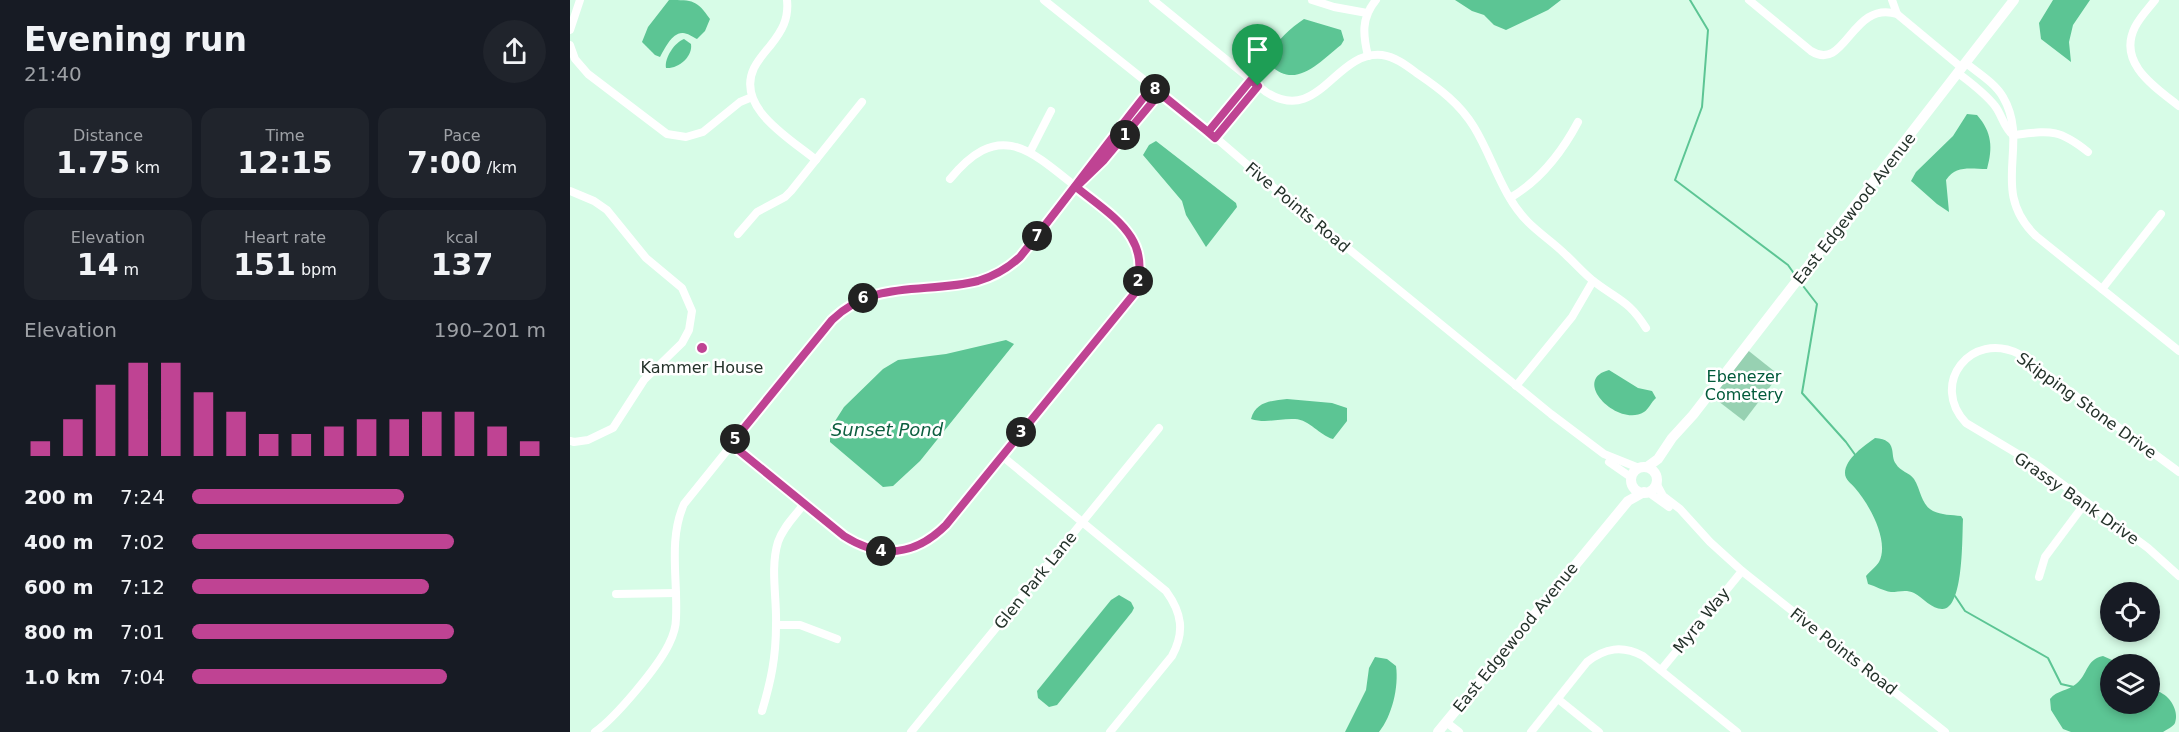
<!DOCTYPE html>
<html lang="en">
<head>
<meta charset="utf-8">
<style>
	:root { --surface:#171b24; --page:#20242c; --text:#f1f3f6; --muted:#9ea1a6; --accent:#bf4393 }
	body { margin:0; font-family:"DejaVu Sans",sans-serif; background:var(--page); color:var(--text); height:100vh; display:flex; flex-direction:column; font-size:22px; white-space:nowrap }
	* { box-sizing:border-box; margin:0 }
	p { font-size:20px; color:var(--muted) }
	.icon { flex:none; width:33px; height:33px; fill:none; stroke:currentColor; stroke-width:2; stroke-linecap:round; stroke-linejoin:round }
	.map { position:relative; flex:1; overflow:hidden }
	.panel { display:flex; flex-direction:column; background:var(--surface); width:570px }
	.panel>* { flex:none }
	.fabs { position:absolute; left:1530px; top:582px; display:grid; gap:12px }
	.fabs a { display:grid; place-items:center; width:60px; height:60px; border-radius:50%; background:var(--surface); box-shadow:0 3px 9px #0003; font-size:30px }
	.pin { position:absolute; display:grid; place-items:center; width:51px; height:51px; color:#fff; margin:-62px -26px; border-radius:50% 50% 50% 0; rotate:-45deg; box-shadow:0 0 6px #0007 }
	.pin .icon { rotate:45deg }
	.km { position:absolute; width:30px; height:30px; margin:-15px; border-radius:50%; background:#222; color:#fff; font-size:16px; line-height:30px; text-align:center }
	.round { display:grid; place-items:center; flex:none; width:63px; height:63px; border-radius:32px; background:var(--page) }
	.summary { display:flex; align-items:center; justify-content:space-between; height:102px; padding:0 24px }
	h1 { font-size:33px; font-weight:700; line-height:45px }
	.figures { display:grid; grid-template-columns:repeat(3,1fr); gap:9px; height:102px; padding:6px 24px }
	.figures div { display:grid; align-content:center; border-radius:15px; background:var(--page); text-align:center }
	.figures b { font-size:30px; font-weight:700 }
	.figures small { font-size:16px; font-weight:400 }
	.figures p { font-size:16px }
	.chart { height:168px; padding:12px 24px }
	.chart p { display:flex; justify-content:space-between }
	.chart svg { width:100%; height:108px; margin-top:6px; stroke:var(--accent); stroke-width:6 }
	ul { padding:0 24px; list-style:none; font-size:20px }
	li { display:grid; grid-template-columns:96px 72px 1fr; align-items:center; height:45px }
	li i { height:15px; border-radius:8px; background:var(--accent) }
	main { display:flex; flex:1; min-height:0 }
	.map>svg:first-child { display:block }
	.green { fill:#97d1b2 }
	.water { fill:#5cc594 }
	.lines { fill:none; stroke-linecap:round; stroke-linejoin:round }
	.stream { stroke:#5cc594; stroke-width:2 }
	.minor { stroke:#fff; stroke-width:8 }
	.major { stroke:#fff; stroke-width:10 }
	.route-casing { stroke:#fff; stroke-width:12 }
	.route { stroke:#bf4393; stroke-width:8 }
	.poi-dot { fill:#bf4393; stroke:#fff; stroke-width:2 }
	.labels { text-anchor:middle; stroke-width:5; stroke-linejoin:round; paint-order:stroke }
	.street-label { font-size:16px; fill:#24322a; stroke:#fff }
	.poi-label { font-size:16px; fill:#24322a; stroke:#fff }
	.park-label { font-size:16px; fill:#025a3b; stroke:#fff }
	.water-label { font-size:18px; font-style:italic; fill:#0d5f40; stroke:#fff }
</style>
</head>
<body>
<main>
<section class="panel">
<div class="summary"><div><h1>Evening run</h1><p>21:40</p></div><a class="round"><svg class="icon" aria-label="share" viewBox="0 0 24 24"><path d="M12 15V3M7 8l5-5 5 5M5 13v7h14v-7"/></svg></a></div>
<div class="figures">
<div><p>Distance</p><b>1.75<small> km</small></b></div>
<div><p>Time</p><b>12:15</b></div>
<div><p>Pace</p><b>7:00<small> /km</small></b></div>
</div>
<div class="figures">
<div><p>Elevation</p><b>14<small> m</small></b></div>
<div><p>Heart rate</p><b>151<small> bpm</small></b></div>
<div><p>kcal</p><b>137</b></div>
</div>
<div class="chart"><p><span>Elevation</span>190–201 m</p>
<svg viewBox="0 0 160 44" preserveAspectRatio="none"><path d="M5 44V38M15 44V29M25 44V15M35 44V6M45 44V6M55 44V18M65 44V26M75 44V35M85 44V35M95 44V32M105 44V29M115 44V29M125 44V26M135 44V26M145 44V32M155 44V38"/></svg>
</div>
<ul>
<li><b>200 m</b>7:24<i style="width:60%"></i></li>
<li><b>400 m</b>7:02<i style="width:74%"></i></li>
<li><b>600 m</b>7:12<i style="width:67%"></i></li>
<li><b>800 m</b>7:01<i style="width:74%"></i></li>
<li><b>1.0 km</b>7:04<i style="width:72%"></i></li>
</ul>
</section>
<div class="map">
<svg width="1609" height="732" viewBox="0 0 1609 732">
	<rect width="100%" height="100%" fill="#d7fce7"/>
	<!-- green -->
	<polygon class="green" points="1175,348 1209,375 1174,421 1139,394"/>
	<!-- water -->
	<g class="water">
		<path d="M99,0C123,0 127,0 140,19L135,31L127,39C123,37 117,33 113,33C102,32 94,50 90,57L85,55L72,42L78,27Z"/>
		<polygon points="885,0 991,0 978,10 936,30 924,25 914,15 902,11"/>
		<polygon points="1483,0 1520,0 1503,25 1499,42 1501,62 1471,39 1469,23"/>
		<path d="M734,19L771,30L774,40L771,45C749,62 725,92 698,63C701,45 719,29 734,19Z"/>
		<path d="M114,39L121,44C123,57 108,69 96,68C94,58 105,42 114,39Z"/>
		<path d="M1397,114L1407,115C1422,132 1423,148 1417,169C1400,169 1386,165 1376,180L1379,212L1367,204L1341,181L1346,172L1383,136Z"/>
		<polygon points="586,141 666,203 667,207 636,247 616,215 612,201 573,155 579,145"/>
		<polygon points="436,340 444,344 350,461 323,486 313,487 260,442 260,429 274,407 313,369 328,360 376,354"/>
		<path d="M1039,370L1068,388L1082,391L1086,398C1081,402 1079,409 1074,412C1048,428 1000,380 1039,370Z"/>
		<path d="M717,399L762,403L777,408V421L763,439C749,435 740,420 725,419C709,418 697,424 681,419C686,401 702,401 717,399Z"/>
		<path d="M1305,438C1329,440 1319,455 1326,464C1330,471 1340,473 1344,479C1351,490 1351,505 1363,511C1371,515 1382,515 1391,516L1393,519C1392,536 1394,610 1372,609C1362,609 1353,598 1344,593C1336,589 1329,592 1321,592C1313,591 1306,586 1298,584L1296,576C1300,571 1306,567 1309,562C1320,541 1299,504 1285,488C1281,483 1275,480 1275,473C1275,459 1295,445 1305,438Z"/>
		<polygon points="549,595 561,602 564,608 562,612 487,705 479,707 468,698 467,691 541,600"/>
		<path d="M1533,656L1542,660L1546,664H1540V704H1580V688C1584,690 1589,691 1593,694C1602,699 1609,713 1605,723C1603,727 1596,730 1593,732H1501L1493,729L1481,710L1480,699C1487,690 1498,691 1506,684C1518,675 1516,659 1533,656Z"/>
		<path d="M805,657L817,659L826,666C829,687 822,716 809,732H775L796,690L799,668Z"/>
	</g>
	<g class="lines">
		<!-- stream -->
		<g class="stream">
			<polyline points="1120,0 1138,30 1132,107 1105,180 1218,265 1225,275"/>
			<polyline points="1230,282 1247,304 1232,393 1276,442 1286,456"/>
			<polyline points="1385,596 1395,611 1478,658 1491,684 1504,687"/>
		</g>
		<!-- minor -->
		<g class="minor">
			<path d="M217,0C219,19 212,31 200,46C194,53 188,60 184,68C165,108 221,139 246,160"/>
			<polyline points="474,0 638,131 710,193 981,414 1034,454 1069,468"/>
			<path d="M583,0L696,92C749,126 765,50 812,55C826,57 837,66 848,74C870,89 890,104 904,127C923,158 932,196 958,222C970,234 984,243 996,255C1006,264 1015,275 1026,283C1050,301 1059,301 1076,328"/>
			<polyline points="742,0 764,7 797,13"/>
			<path d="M1179,0L1241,51C1276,73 1281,0 1327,14"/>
			<polyline points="1322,0 1327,14 1392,68"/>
			<path d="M1585,0C1578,9 1570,17 1565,27C1547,63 1585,87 1609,106"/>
			<polyline points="0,30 10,0"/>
			<polyline points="0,45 5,59 18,74 97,134 116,137 133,132 170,102 182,97"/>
			<path d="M798,56C793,35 791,18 806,0"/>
			<path d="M1396,63C1408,73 1425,83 1433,97C1461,145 1418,190 1466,236L1609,351"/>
			<path d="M1388,73C1401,83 1415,93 1425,106C1432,115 1434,128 1443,135"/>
			<polyline points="638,131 681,80"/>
			<path d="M1443,135C1480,131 1488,128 1518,152"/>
			<polyline points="645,138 688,86"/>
			<polyline points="460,152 481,111"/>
			<polyline points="517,176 534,160 590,93"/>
			<polyline points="0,191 24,201 37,210 76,258 112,288 122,311 119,330 112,343 74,380 43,428 18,440 4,442 0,441"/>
			<path d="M940,198C969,181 992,152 1008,122"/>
			<polyline points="168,234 187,212 215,197 221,191 292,102"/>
			<polyline points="1532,289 1591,214"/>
			<polyline points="946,386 1002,317 1023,281"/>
			<path d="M161,444C185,464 209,483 233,502C279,540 322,580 376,525L563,294C572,272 571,252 558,231C543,214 522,201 505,186C457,147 428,121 380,179"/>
			<path d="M432,456L596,591C612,613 615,632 602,656L540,732"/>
			<polyline points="1039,462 1062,478"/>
			<path d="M1609,472L1449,354C1401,330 1359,384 1396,423L1468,466L1578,548L1609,576"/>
			<polyline points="1086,483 1093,496 1110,509 1140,542 1172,571 1375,732"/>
			<polyline points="1078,492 1099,507"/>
			<polyline points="1469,577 1475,557 1516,502"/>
			<polyline points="46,594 106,593"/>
			<polyline points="206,625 230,625 267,639"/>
			<polyline points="1091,670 1172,571"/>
			<polyline points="988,699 1029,732"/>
			<path d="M192,711C201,681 206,657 206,625C207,598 200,568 208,542C213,527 225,516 234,504"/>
			<polyline points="876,722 889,732"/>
			<path d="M25,732C46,717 88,667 99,644C103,636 106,627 106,618C108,579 98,540 114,504L262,320C297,287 338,290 383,285C397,284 411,282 424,276C434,271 442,264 450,257C495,201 537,143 582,87"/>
			<polyline points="341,732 589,428"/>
			<path d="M961,732L1017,662C1035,648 1052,645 1073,656L1167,732"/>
		</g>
		<!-- major -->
		<g class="major">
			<polyline points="1077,467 1088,459 1102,438 1123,415 1444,0"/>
			<circle cx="1074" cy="480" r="13"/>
			<polyline points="868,732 1058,501 1074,492"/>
		</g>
	</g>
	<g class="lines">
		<!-- route casing -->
		<g class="route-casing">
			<path id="route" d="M688,86L681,80L638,132L590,93L534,160L506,187C543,217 585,239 564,294L376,525C345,556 310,559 274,536L161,444L262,320C304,279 356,294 408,281C425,276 437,269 450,257C495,201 537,143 582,87L638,132L645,138L688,86"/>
		</g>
		<!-- route -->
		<use href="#route" class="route"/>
	</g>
	<!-- markers -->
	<circle class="poi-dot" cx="132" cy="348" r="6"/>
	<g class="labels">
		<!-- street labels -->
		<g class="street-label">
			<text transform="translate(728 207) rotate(40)" y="6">Five Points Road</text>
			<text transform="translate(1284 208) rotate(-52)" y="6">East Edgewood Avenue</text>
			<text transform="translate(1517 405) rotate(36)" y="6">Skipping Stone Drive</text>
			<text transform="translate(1507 498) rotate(35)" y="6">Grassy Bank Drive</text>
			<text transform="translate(465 580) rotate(-51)" y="6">Glen Park Lane</text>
			<text transform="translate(1131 620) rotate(-51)" y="6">Myra Way</text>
			<text transform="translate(945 637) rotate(-51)" y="6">East Edgewood Avenue</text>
			<text transform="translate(1274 651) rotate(38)" y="6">Five Points Road</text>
		</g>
		<!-- poi labels -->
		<g class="poi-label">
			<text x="132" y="373">Kammer House</text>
		</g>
		<!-- park labels -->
		<g class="park-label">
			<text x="1174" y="382">Ebenezer<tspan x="1174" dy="18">Cometery</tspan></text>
		</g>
		<!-- water labels -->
		<g class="water-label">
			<text x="317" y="436">Sunset Pond</text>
		</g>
	</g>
</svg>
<div class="fabs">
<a><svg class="icon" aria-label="locate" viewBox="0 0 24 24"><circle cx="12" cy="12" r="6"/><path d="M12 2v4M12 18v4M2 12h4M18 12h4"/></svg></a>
<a><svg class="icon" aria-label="layers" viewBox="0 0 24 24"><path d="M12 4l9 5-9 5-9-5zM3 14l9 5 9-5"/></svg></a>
</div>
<div class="pin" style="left:688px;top:86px;background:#1e9e55"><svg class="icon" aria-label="arrive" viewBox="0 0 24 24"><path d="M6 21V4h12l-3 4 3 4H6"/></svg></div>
<b class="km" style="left:555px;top:135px">1</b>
<b class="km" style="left:568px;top:281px">2</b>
<b class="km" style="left:451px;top:432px">3</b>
<b class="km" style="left:311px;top:551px">4</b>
<b class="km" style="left:165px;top:439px">5</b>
<b class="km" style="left:293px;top:298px">6</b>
<b class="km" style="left:467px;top:236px">7</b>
<b class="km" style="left:585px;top:89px">8</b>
</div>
</main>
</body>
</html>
